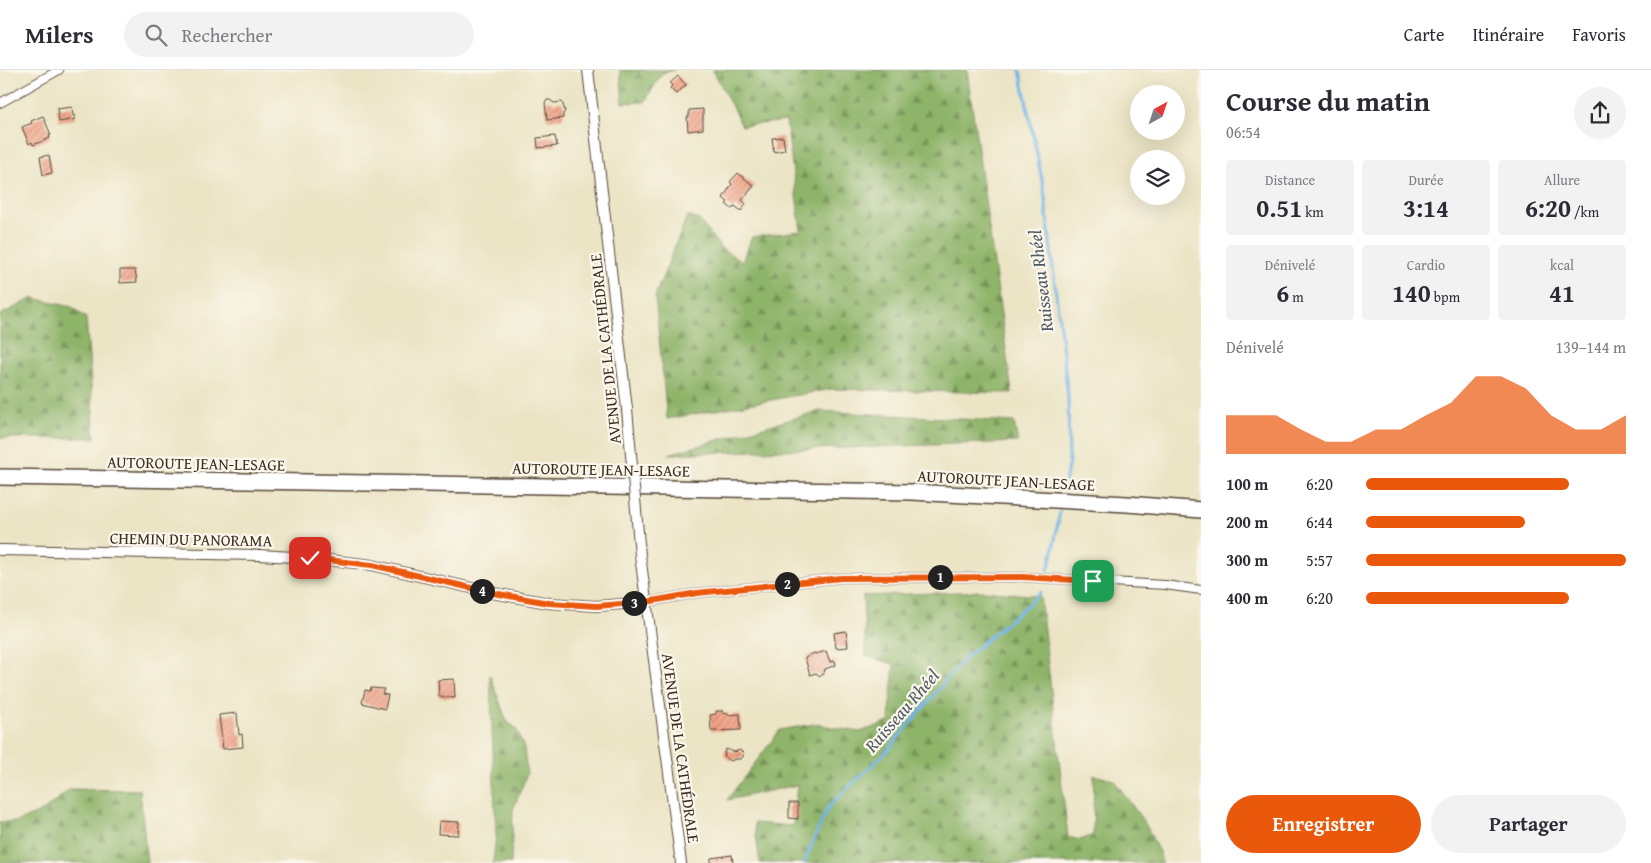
<!DOCTYPE html>
<html lang="fr">
<head>
<meta charset="utf-8">
<style>
	:root { --surface:#fff; --page:#f2f2f3; --text:#2b2b33; --muted:#7c7c81; --line:#e1e1e2; --accent:#ea580c }
	body { margin:0; font-family:"Gentium Book Plus",serif; background:var(--page); color:var(--text); height:100vh; display:flex; flex-direction:column; font-size:19px; white-space:nowrap }
	* { box-sizing:border-box; margin:0 }
	p { font-size:16px; color:var(--muted) }
	.icon { flex:none; width:28px; height:28px; fill:none; stroke:currentColor; stroke-width:2; stroke-linecap:round; stroke-linejoin:round }
	.map { position:relative; flex:1; overflow:hidden }
	.sheet { display:flex; flex-direction:column; background:var(--surface); width:450px }
	.sheet>* { flex:none }
	.needle { width:32px; rotate:40deg }
	.tools { position:absolute; left:1130px; top:15px; display:grid; gap:10px }
	.tools a { display:grid; place-items:center; width:55px; height:55px; border-radius:50%; background:var(--surface); box-shadow:0 5px 20px #0002; font-size:25px }
	.pin { position:absolute; display:grid; place-items:center; width:42px; height:42px; color:#fff; margin:-21px; border-radius:10px; box-shadow:0 2px 8px #0006 }
	.km { position:absolute; width:25px; height:25px; margin:-12px; border-radius:50%; background:#222; color:#fff; font-size:14px; line-height:25px; text-align:center }
	.round { display:grid; place-items:center; flex:none; width:52px; height:52px; border-radius:26px; background:var(--page) }
	.headline { display:flex; align-items:center; justify-content:space-between; height:85px; padding:0 25px }
	h1 { font-size:28px; font-weight:700; line-height:38px }
	.metrics { display:grid; grid-template-columns:repeat(3,1fr); gap:8px; height:85px; padding:5px 25px }
	.metrics div { display:grid; align-content:center; border-radius:5px; background:var(--page); text-align:center }
	.metrics b { font-size:25px; font-weight:700 }
	.metrics small { font-size:14px; font-weight:400 }
	.metrics p { font-size:14px }
	.chart { height:140px; padding:10px 25px }
	.chart p { display:flex; justify-content:space-between }
	.chart svg { width:100%; height:90px; margin-top:5px; fill:var(--accent); opacity:.7 }
	.action { display:flex; gap:10px; margin-top:auto; padding:10px 25px }
	.action a { flex:1; height:58px; border-radius:30px; background:var(--accent); color:#fff; font-size:20px; font-weight:700; line-height:58px; text-align:center }
	.action a+a { background:var(--page); color:var(--text) }
	ul { padding:0 25px; list-style:none; font-size:16px }
	li { display:grid; grid-template-columns:80px 60px 1fr; align-items:center; height:38px }
	li i { height:12px; border-radius:6px; background:var(--accent) }
	header { display:flex; align-items:center; gap:30px; box-sizing:border-box; height:70px; padding:0 25px; background:var(--surface); border-bottom:1px solid var(--line) }
	header strong { font-size:24px }
	nav { display:flex; gap:28px; margin-inline-start:auto; font-size:18px }
	.search { width:350px; height:45px; background:var(--page); display:flex; align-items:center; gap:12px; box-sizing:border-box; padding:0 18px; border-radius:28px; color:var(--muted); font-size:19px }
	main { display:flex; flex:1; min-height:0 }
	.map>svg:first-child { display:block }
	.forest { fill:url(#forest-firs); stroke:#646f44 }
	.lines { fill:none; stroke-linecap:round; stroke-linejoin:round }
	.stream { stroke:#70b4e6; stroke-width:3 }
	.building { fill:url(#building-hatch) }
	.minor-casing { stroke:#554637; stroke-width:10 }
	.tertiary-casing { stroke:#554637; stroke-width:12 }
	.motorway-casing { stroke:#554637; stroke-width:18 }
	.minor { stroke:#fff; stroke-width:8 }
	.tertiary { stroke:#fff; stroke-width:10 }
	.motorway { stroke:#fff; stroke-width:15 }
	.tertiary-bridge-casing { stroke:#554637; stroke-width:12; stroke-linecap:butt }
	.tertiary-bridge { stroke:#fff; stroke-width:10 }
	.route-casing { stroke:#fff; stroke-width:10 }
	.route { stroke:#ea580c; stroke-width:6 }
	.labels { text-anchor:middle; stroke-width:4.5; stroke-linejoin:round; paint-order:stroke }
	.street-label { font-size:16px; fill:#3b2a1e; stroke:#fbf7ec }
	.water-label { font-size:18px; font-style:italic; fill:#4e5a64; stroke:#fbf7ec }
</style>
</head>
<body>
<header>
<strong>Milers</strong>
<div class="search"><svg class="icon" aria-label="search" viewBox="0 0 24 24"><circle cx="10" cy="10" r="6"/><path d="M15 15l6 6"/></svg>Rechercher</div>
<nav><a>Carte</a><a>Itinéraire</a><a>Favoris</a></nav>
</header>
<main>
<div class="map">
<svg width="1201" height="793" viewBox="0 0 1201 793">
	<defs>
		<pattern id="forest-firs" width="22" height="20" patternUnits="userSpaceOnUse" patternTransform="scale(1.25)"><rect width="22" height="20" fill="#8eb469"/><path d="M5 1l3.5 6h-7zM16 11l3.5 6h-7z" fill="#759356"/></pattern>
		<pattern id="building-hatch" width="6" height="6" patternUnits="userSpaceOnUse" patternTransform="scale(1.25)"><rect width="6" height="6" fill="#f2a286"/><path d="M-1 1l2-2M0 6l6-6M5 7l2-2" fill="none" stroke="#c5846d"/></pattern>
	</defs>
	<rect width="100%" height="100%" fill="#fbf7ec"/>
	<filter id="ink" filterUnits="userSpaceOnUse"><feTurbulence type="fractalNoise" baseFrequency=".02" numOctaves="2"/><feDisplacementMap in="SourceGraphic" scale="10" xChannelSelector="R" yChannelSelector="G"/><feConvolveMatrix kernelMatrix="1 2 1 2 8 2 1 2 1" color-interpolation-filters="sRGB"/></filter>
	<filter id="wash" filterUnits="userSpaceOnUse"><feTurbulence type="fractalNoise" baseFrequency=".0096" numOctaves="4" result="noise"/><feDisplacementMap in="SourceGraphic" scale="20" xChannelSelector="R" yChannelSelector="G"/><feGaussianBlur stdDeviation="1.12" result="paint"/><feColorMatrix in="noise" values="0 0 0 0 0 0 0 0 0 0 0 0 0 0 0 0 0 1.4 0 .05"/><feComposite in="paint" operator="in"/></filter>
	<g filter="url(#wash)">
		<rect width="100%" height="100%" fill="#ebe4c5"/>
		<!-- forest -->
		<g class="forest">
			<polygon points="620,0 675,0 662,3 645,32 623,33"/>
			<polygon points="713,0 967,0 1012,323 831,319 667,349 655,226 687,146 699,150 722,179 742,191 752,167 801,161 786,51 742,56"/>
			<polygon points="33,228 72,237 86,248 95,368 0,368 0,245"/>
			<polygon points="820,341 1014,352 1018,372 669,384"/>
			<polygon points="983,521 1040,526 1068,767 1080,770 1093,765 1094,705 1114,710 1146,755 1160,784 1162,793 760,793 754,753 793,756 797,715 727,730 780,660 814,654 860,662 889,652 894,594 866,586 863,526"/>
			<polygon points="490,605 507,652 516,658 524,678 527,704 513,740 511,793 493,793 496,765"/>
			<polygon points="70,719 140,720 147,793 0,793 0,752 16,752 43,741"/>
		</g>
		<g class="lines">
			<!-- stream -->
			<g class="stream">
				<polyline points="1020,0 1044,120 1068,326 1069,391 1064,420"/>
				<polyline points="1048,500 1052,486 1060,441"/>
				<polyline points="804,793 828,737 887,681 964,589 1025,537 1041,522"/>
			</g>
		</g>
		<g id="blocks">
			<!-- building -->
			<g class="building">
				<polygon points="678,6 686,15 676,24 670,18 672,16 670,13"/>
				<polygon points="547,30 550,30 554,33 562,32 565,41 563,44 563,48 547,50 545,33"/>
				<polygon points="72,37 73,46 75,45 75,49 59,52 57,39"/>
				<polygon points="703,39 703,59 688,61 687,47 689,47 689,40"/>
				<polygon points="43,46 51,65 49,65 50,68 33,75 32,72 29,74 22,57 32,53 31,51"/>
				<polygon points="555,66 557,76 538,78 537,68"/>
				<polygon points="783,67 785,80 774,82 772,68"/>
				<polygon points="49,85 52,103 43,105 40,87"/>
				<polygon points="738,103 754,116 742,130 746,134 741,141 735,136 732,139 726,134 728,132 723,128 732,114 730,112"/>
				<polygon points="120,200 135,200 137,212 120,213"/>
				<polygon points="846,561 848,577 836,578 834,563"/>
				<polygon points="826,581 830,592 835,591 836,595 825,599 824,604 820,606 816,603 810,605 805,588 814,583 816,584"/>
				<polygon points="454,609 455,628 439,627 438,610"/>
				<polygon points="371,618 384,619 382,624 388,625 385,639 362,633 365,620 370,621"/>
				<polygon points="716,641 723,641 723,644 728,643 728,645 740,644 741,660 711,661 710,645 716,644"/>
				<polygon points="237,643 239,665 242,664 243,677 223,679 219,645"/>
				<polygon points="726,679 734,682 740,680 743,683 743,687 740,689 735,689 731,691 725,687 724,682"/>
				<polygon points="789,733 798,733 798,749 789,748"/>
				<polygon points="439,751 459,752 458,765 438,764"/>
				<polygon points="732,785 733,793 711,793 711,788"/>
			</g>
		</g>
	</g>
	<g filter="url(#ink)">
		<use href="#blocks" fill-opacity="0" stroke="#554637" stroke-width="1"/>
		<g class="lines">
			<!-- minor casing -->
			<g class="minor-casing">
				<g id="minor">
					<polyline points="0,33 59,0"/>
					<polyline points="647,532 697,523 841,508 1021,507 1165,515 1201,520"/>
				</g>
			</g>
			<!-- tertiary casing -->
			<g class="tertiary-casing">
				<g id="tertiary">
					<polyline points="588,0 627,339"/>
					<polyline points="0,480 259,485 311,488 372,495 493,523 549,533 597,536 647,532"/>
					<polyline points="640,485 681,793"/>
				</g>
			</g>
			<!-- motorway casing -->
			<g class="motorway-casing">
				<polyline id="motorway" points="0,407 912,422 1127,434 1201,440"/>
			</g>
			<!-- minor -->
			<use href="#minor" class="minor"/>
			<!-- tertiary -->
			<use href="#tertiary" class="tertiary"/>
			<!-- motorway -->
			<use href="#motorway" class="motorway"/>
			<!-- tertiary-bridge casing -->
			<g class="tertiary-bridge-casing">
				<polyline id="tertiary-bridge" points="627,339 640,485"/>
			</g>
			<!-- tertiary-bridge -->
			<use href="#tertiary-bridge" class="tertiary-bridge"/>
		</g>
	</g>
	<g class="lines" filter="url(#ink)">
		<!-- route casing -->
		<g class="route-casing">
			<polyline id="route" points="310,488 372,495 493,523 549,533 597,536 646,532 697,523 841,508 1022,507 1093,511"/>
		</g>
		<!-- route -->
		<use href="#route" class="route"/>
	</g>
	<g class="labels">
		<!-- street labels -->
		<g class="street-label">
			<text transform="translate(605 279) rotate(-96)" y="6">AVENUE DE LA CATHÉDRALE</text>
			<text transform="translate(196 393) rotate(1)" y="6">AUTOROUTE JEAN-LESAGE</text>
			<text transform="translate(601 399) rotate(1)" y="6">AUTOROUTE JEAN-LESAGE</text>
			<text transform="translate(1006 410) rotate(3)" y="6">AUTOROUTE JEAN-LESAGE</text>
			<text transform="translate(191 469) rotate(1)" y="6">CHEMIN DU PANORAMA</text>
			<text transform="translate(681 678) rotate(82)" y="6">AVENUE DE LA CATHÉDRALE</text>
		</g>
		<!-- water labels -->
		<g class="water-label">
			<text transform="translate(1041 211) rotate(-97)" y="6">Ruisseau Rhéel</text>
			<text transform="translate(902 641) rotate(-49)" y="6">Ruisseau Rhéel</text>
		</g>
	</g>
</svg>
<div class="tools">
<a><svg class="needle" viewBox="-14 -14 28 28"><path d="M0-13l5 13h-10z" fill="#e53935"/><path d="M0 13l5-13h-10z" fill="#7c7c81"/></svg></a>
<a><svg class="icon" aria-label="layers" viewBox="0 0 24 24"><path d="M12 4l9 5-9 5-9-5zM3 14l9 5 9-5"/></svg></a>
</div>
<div class="pin" style="left:1093px;top:511px;background:#1e9e55"><svg class="icon" aria-label="arrive" viewBox="0 0 24 24"><path d="M6 21V4h12l-3 4 3 4H6"/></svg></div>
<div class="pin" style="left:310px;top:488px;background:#d93025"><svg class="icon" aria-label="check" viewBox="0 0 24 24"><path d="M5 12l5 5 9-10"/></svg></div>
<b class="km" style="left:940px;top:507px">1</b>
<b class="km" style="left:787px;top:514px">2</b>
<b class="km" style="left:634px;top:533px">3</b>
<b class="km" style="left:482px;top:521px">4</b>
</div>
<section class="sheet">
<div class="headline"><div><h1>Course du matin</h1><p>06:54</p></div><a class="round"><svg class="icon" aria-label="share" viewBox="0 0 24 24"><path d="M12 15V3M7 8l5-5 5 5M5 13v7h14v-7"/></svg></a></div>
<div class="metrics">
<div><p>Distance</p><b>0.51<small> km</small></b></div>
<div><p>Durée</p><b>3:14</b></div>
<div><p>Allure</p><b>6:20<small> /km</small></b></div>
</div>
<div class="metrics">
<div><p>Dénivelé</p><b>6<small> m</small></b></div>
<div><p>Cardio</p><b>140<small> bpm</small></b></div>
<div><p>kcal</p><b>41</b></div>
</div>
<div class="chart"><p><span>Dénivelé</span>139–144 m</p>
<svg viewBox="0 0 160 44" preserveAspectRatio="none"><path d="M0 44V25L10 25L20 25L30 32L40 38L50 38L60 32L70 32L80 25L90 19L100 6L110 6L120 12L130 25L140 32L150 32L160 25V44z"/></svg>
</div>
<ul>
<li><b>100 m</b>6:20<i style="width:78%"></i></li>
<li><b>200 m</b>6:44<i style="width:61%"></i></li>
<li><b>300 m</b>5:57<i style="width:100%"></i></li>
<li><b>400 m</b>6:20<i style="width:78%"></i></li>
</ul>
<div class="action"><a>Enregistrer</a><a>Partager</a></div>
</section>
</main>
</body>
</html>
